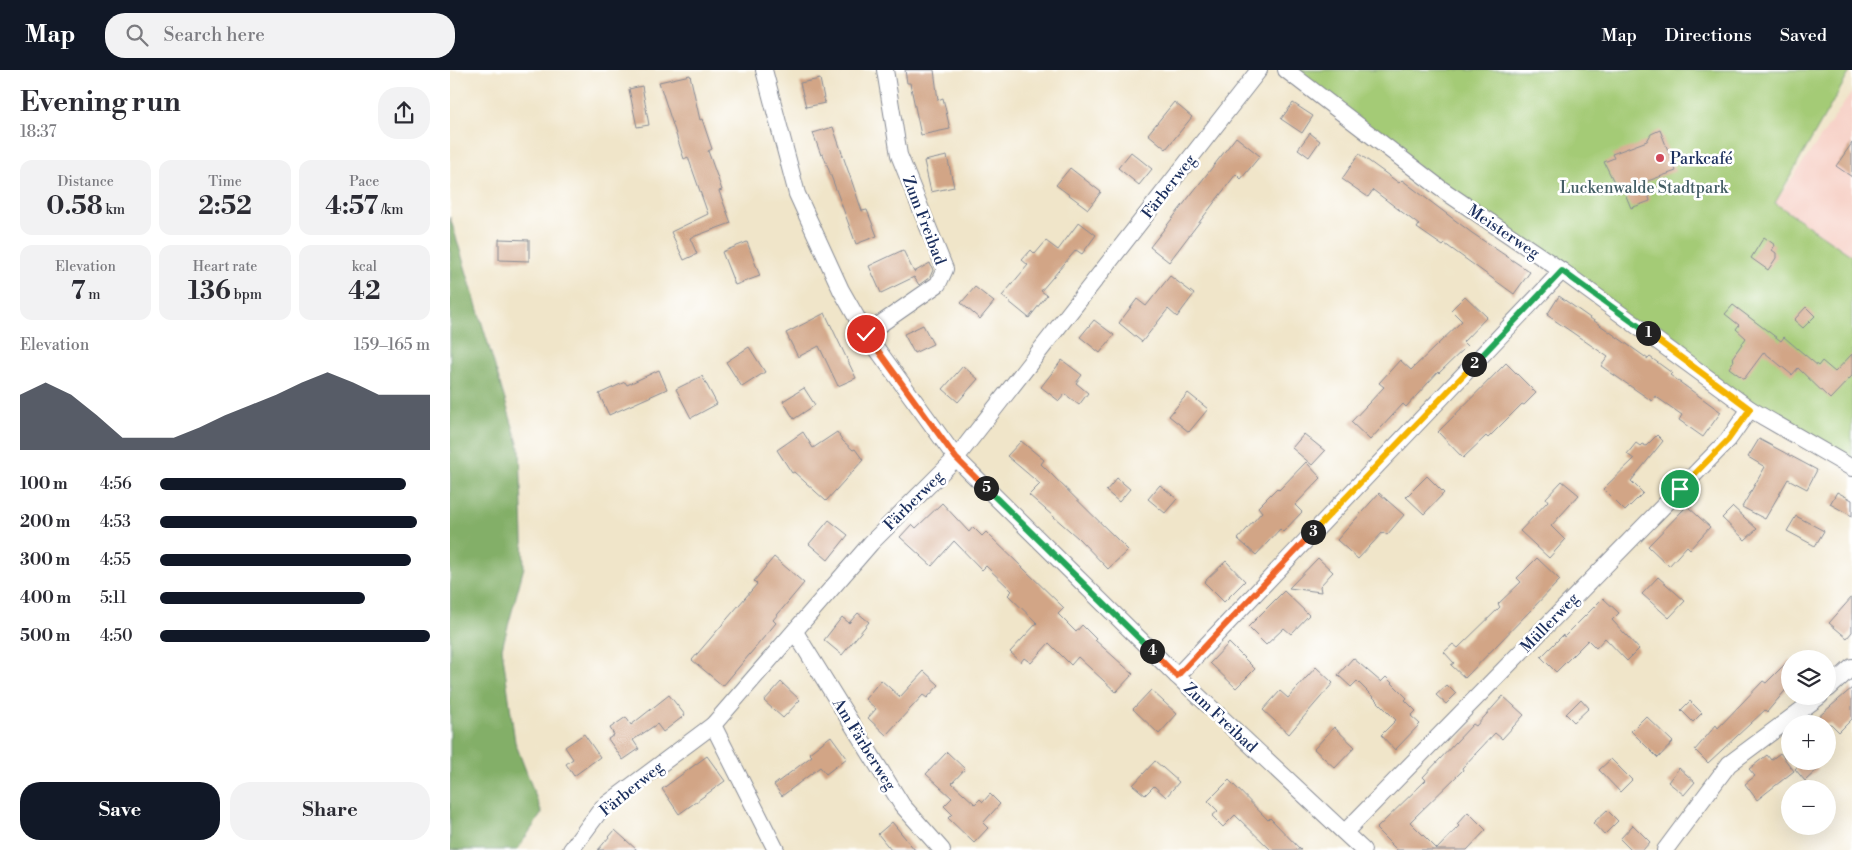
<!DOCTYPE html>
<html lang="en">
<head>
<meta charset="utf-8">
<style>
	:root { --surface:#fff; --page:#f2f2f3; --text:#2b2b33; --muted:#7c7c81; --accent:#111827 }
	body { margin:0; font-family:"Libre Bodoni",serif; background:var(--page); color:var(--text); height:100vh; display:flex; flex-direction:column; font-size:19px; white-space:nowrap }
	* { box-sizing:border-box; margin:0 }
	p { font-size:16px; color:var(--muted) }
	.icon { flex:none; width:28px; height:28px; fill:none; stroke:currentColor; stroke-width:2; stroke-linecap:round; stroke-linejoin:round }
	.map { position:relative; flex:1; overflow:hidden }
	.drawer { display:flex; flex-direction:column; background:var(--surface); width:450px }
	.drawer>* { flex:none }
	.fabs { position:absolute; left:1331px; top:580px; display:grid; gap:10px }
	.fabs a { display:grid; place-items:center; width:55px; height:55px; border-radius:50%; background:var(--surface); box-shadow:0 5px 20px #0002; font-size:25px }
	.pin { position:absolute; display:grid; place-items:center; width:42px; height:42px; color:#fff; margin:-21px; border:2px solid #fff; border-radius:50%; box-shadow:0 1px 5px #0007 }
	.km { position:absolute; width:25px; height:25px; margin:-12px; border-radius:50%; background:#222; color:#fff; font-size:14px; line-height:25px; text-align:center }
	.round { display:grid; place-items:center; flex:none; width:52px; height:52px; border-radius:20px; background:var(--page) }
	.head { display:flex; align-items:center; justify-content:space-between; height:85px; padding:0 20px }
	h1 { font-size:28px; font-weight:700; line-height:38px }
	.stats { display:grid; grid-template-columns:repeat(3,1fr); gap:8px; height:85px; padding:5px 20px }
	.stats div { display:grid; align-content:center; border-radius:12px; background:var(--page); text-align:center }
	.stats b { font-size:25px; font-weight:700 }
	.stats small { font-size:14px; font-weight:400 }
	.stats p { font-size:14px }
	.chart { height:140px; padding:10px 20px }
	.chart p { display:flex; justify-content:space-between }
	.chart svg { width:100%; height:90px; margin-top:5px; fill:var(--accent); opacity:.7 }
	.action { display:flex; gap:10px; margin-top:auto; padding:10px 20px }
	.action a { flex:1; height:58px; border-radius:20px; background:var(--accent); color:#fff; font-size:20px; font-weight:700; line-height:58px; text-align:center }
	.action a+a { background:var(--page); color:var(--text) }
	ul { padding:0 20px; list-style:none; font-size:16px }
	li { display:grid; grid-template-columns:80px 60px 1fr; align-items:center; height:38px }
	li i { height:12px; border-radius:6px; background:var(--accent) }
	header { display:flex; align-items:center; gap:30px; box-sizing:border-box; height:70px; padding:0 25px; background:var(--accent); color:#fff }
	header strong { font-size:24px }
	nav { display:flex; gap:28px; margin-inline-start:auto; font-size:18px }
	.search { width:350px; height:45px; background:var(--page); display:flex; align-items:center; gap:12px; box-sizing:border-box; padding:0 18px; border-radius:20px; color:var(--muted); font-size:19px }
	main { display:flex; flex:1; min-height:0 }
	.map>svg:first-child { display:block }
	.built { fill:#f7d1c7 }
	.green { fill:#a4cb76; stroke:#607d6a }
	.forest { fill:#83af67; stroke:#4f6f62 }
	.building { fill:#d2a586 }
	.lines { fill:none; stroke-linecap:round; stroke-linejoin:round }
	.minor-casing { stroke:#868a94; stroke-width:18 }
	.minor { stroke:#fff; stroke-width:16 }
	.split-1-casing { stroke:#fff; stroke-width:10 }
	.split-2-casing { stroke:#fff; stroke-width:10 }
	.split-3-casing { stroke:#fff; stroke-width:10 }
	.split-4-casing { stroke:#fff; stroke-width:10 }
	.split-5-casing { stroke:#fff; stroke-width:10 }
	.split-6-casing { stroke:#fff; stroke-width:10 }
	.split-1 { stroke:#f5b400; stroke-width:6 }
	.split-2 { stroke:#22a559; stroke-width:6 }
	.split-3 { stroke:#f5b400; stroke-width:6 }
	.split-4 { stroke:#f0652b; stroke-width:6 }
	.split-5 { stroke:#22a559; stroke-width:6 }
	.split-6 { stroke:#f0652b; stroke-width:6 }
	.poi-dot { fill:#d1495b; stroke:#fff; stroke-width:2 }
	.labels { text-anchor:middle; stroke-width:5; stroke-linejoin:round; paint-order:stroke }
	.poi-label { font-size:16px; fill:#1b2f5e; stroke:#fff; text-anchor:start }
	.street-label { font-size:16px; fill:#1b2f5e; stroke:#fff }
	.park-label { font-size:16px; fill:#445e65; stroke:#fff }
</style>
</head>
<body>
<header>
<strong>Map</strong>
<div class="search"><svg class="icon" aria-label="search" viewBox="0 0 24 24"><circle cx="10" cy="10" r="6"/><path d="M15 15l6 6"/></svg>Search here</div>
<nav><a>Map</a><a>Directions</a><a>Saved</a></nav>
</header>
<main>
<section class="drawer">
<div class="head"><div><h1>Evening run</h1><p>18:37</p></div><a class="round"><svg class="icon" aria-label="share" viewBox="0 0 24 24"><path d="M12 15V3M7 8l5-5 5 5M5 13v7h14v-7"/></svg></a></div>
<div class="stats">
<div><p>Distance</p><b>0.58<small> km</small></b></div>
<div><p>Time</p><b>2:52</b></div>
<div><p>Pace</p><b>4:57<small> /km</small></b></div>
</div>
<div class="stats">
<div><p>Elevation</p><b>7<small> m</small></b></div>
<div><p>Heart rate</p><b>136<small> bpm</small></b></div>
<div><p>kcal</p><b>42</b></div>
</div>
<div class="chart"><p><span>Elevation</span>159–165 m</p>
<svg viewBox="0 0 160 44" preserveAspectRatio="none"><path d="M0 44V17L10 11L20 17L30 27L40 38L50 38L60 38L70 33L80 27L90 22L100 17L110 11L120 6L130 11L140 17L150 17L160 17V44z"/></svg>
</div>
<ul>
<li><b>100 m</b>4:56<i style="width:91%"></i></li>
<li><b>200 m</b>4:53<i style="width:95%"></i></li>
<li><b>300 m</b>4:55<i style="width:93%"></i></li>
<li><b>400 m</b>5:11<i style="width:76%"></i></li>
<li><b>500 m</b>4:50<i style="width:100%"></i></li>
</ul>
<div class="action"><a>Save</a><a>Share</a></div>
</section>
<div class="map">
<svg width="1402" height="780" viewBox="0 0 1402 780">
	<rect width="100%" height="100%" fill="#fff"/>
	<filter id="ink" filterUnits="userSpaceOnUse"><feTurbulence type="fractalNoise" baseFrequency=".02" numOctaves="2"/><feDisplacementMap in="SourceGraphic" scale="10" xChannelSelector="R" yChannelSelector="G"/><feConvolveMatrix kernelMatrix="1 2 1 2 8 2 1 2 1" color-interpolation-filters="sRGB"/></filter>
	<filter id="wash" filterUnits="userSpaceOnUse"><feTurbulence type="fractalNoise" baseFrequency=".0096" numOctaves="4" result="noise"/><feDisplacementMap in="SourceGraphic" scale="20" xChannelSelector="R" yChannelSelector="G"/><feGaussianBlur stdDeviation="1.12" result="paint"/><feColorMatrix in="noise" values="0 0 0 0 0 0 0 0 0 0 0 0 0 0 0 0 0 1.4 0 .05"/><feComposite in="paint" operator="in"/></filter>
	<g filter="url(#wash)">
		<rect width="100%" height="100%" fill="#f0e5c9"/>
		<!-- built -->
		<polygon class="built" points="1402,22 1402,186 1325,133"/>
		<!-- green -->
		<polygon class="green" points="836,0 1401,0 1325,133 1402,186 1402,398 1300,339"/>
		<!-- forest -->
		<polygon class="forest" points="0,147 70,380 74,497 52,578 65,672 92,743 67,780 0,780"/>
		<g id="blocks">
			<!-- building -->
			<g class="building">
				<polygon points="455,0 484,0 488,30 493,28 500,59 471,65 460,13 457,13"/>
				<polygon points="240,5 250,50 252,49 262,79 258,81 272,120 269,121 281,153 240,168 247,184 234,190 221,162 258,144 238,87 234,89 209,12"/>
				<polygon points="370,9 375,33 356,37 350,13"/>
				<polygon points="192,16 199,55 187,57 179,19"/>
				<polygon points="724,32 742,47 716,79 698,64"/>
				<polygon points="843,33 863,46 852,63 831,49"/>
				<polygon points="383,57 412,141 417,140 427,166 406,174 373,84 371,85 363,63"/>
				<polygon points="1210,60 1226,101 1195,112 1200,131 1181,138 1174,121 1169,122 1154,92 1164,88 1162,84 1197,71 1201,64"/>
				<polygon points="860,63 870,71 859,87 848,79"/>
				<polygon points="786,67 810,86 791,109 786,104 719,192 700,177"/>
				<polygon points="1402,73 1402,107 1386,96"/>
				<polygon points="681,82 702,99 689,115 668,98"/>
				<polygon points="909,84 949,113 952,110 1022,163 1080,202 1064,224 995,174 993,176 967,158 969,155 923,120 918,127 892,109"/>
				<polygon points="497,86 504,117 481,122 474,91"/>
				<polygon points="620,98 651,122 638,139 606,115"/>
				<polygon points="629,152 646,165 632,184 626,180 591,221 597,225 579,248 552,226 578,195 572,190 581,180 585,184 596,171 608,180"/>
				<polygon points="1314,167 1325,175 1322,180 1326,183 1326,188 1318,200 1301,188"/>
				<polygon points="49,169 79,170 79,191 49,190"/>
				<polygon points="297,172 310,206 285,215 272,182"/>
				<polygon points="453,180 464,202 480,193 483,200 480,207 469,215 464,207 431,223 419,196"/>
				<polygon points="720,206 744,224 727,247 718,239 692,272 669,253 687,229 696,236"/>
				<polygon points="525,217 544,232 530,249 511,233"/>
				<polygon points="1015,226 1037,247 1013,272 1017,276 989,303 988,302 956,337 953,334 920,370 901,352 934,317 929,313 950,290 961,300 1012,251 1001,240"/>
				<polygon points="1109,226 1198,289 1200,287 1222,303 1220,305 1271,342 1253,367 1229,350 1232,345 1205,326 1202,331 1151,296 1158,287 1097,245"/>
				<polygon points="1283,235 1331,271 1334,267 1368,296 1372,291 1385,302 1402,284 1402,306 1380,329 1348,298 1342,305 1314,282 1294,309 1279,298 1284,290 1282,288 1296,268 1286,259 1289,255 1275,244"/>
				<polygon points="1356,237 1365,246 1353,258 1344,250"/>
				<polygon points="375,243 406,308 388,316 369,276 348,287 336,263"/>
				<polygon points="644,250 664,265 650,283 630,267"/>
				<polygon points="473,255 483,274 464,283 454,264"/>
				<polygon points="299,277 315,302 292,317 276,292"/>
				<polygon points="612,290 632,305 626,313 638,323 629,335 615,324 609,331 591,317"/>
				<polygon points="1056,293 1086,323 1074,335 1072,334 1038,368 1036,366 1013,388 988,362"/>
				<polygon points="513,296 528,309 508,332 493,319"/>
				<polygon points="209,300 217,319 159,345 149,324 175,312 177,315"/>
				<polygon points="252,306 267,334 241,348 226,319"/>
				<polygon points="354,318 365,335 344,349 333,331"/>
				<polygon points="738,323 758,339 739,362 719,346"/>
				<polygon points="353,362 363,378 387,362 393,371 403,380 405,379 413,390 376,431 344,402 342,403 327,380"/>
				<polygon points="854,364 875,381 862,395 842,378"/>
				<polygon points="1207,365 1213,371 1181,411 1193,423 1175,441 1153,419 1184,389 1177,384 1186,373 1190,376 1192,374 1196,376"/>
				<polygon points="1309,369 1367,400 1357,419 1338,409 1315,449 1292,437 1315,397 1298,387"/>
				<polygon points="571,371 594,390 591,394 678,480 658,499 628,468 579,425 590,414 557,386"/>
				<polygon points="856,392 871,408 845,435 852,442 833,462 830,459 806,485 788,469 812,442 808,437 827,418 829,420"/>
				<polygon points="977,406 994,423 974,444 956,427"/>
				<polygon points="667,408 680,419 669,432 656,421"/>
				<polygon points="1112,411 1129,425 1101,456 1115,470 1099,488 1070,461 1098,431 1096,428"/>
				<polygon points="710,415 727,429 715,443 698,429"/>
				<polygon points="1387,422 1402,430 1402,446 1380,434"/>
				<polygon points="929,423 954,445 937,465 933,462 908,489 887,470"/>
				<polygon points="492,433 519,462 523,457 532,466 536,462 614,538 608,544 626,562 632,555 646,569 645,570 683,604 666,622 628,587 621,595 599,573 581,593 574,588 571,592 560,582 587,553 558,525 562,521 536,496 532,500 504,471 482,496 450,467 462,454 466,458"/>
				<polygon points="1237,436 1260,457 1240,479 1237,476 1219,496 1198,476"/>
				<polygon points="1283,437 1307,459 1295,470 1272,448"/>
				<polygon points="1346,446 1374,461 1365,476 1337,461"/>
				<polygon points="379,450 398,465 378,490 359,474"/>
				<polygon points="324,487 354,513 323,550 326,553 273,616 242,590 307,514 304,511"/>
				<polygon points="868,488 883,502 870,516 871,522 839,518"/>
				<polygon points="1087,488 1110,510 1015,608 1001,595 1004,593 994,582 1003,574 1008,578 1050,537 1048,534 1071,512 1067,508"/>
				<polygon points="776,491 795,511 774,532 754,512"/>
				<polygon points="1208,507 1235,531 1219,548 1192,524"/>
				<polygon points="834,521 859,545 841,564 834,558 816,575 798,557"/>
				<polygon points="1402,527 1402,562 1397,568 1379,553"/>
				<polygon points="1153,528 1169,543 1162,550 1189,579 1177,591 1155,568 1146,578 1138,570 1106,602 1091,587 1113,565 1114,567"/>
				<polygon points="408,543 419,552 392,585 374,570 392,547 399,553"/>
				<polygon points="779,573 805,599 786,618 760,593"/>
				<polygon points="903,588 931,612 936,607 957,628 955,630 966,641 961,646 970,654 945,680 931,665 946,650 907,611 901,617 888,605"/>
				<polygon points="1340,589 1340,615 1317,642 1315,640 1258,693 1245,680 1266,655 1268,658 1313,611 1316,613"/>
				<polygon points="866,597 883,613 839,664 813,640 830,621 838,628"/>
				<polygon points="474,601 489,615 477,628 473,625 436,665 418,648 426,639 415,629 431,610 450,627"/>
				<polygon points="331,612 350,630 333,648 314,631"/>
				<polygon points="997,615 1006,624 996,634 986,625"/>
				<polygon points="1402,618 1402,649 1389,662 1381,654 1360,654"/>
				<polygon points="701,620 727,644 709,664 683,639"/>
				<polygon points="219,625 235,645 213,662 207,654 183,670 189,679 173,690 158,669 164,665 160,658 176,647 181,655"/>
				<polygon points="1053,626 1074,645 1052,669 1045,663 1012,698 1013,700 960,752 987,779 1009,756 1007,754 1018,742 1036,760 1017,780 947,780 926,759 976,710 973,707 1023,654 1026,656"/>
				<polygon points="1131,629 1139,638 1124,652 1116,644"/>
				<polygon points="1240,631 1252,643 1243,652 1231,640"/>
				<polygon points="1196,646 1223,672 1208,688 1181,661"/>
				<polygon points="884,657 905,677 885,698 864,679"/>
				<polygon points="134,664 150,687 124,706 116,694 123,689 115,677"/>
				<polygon points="381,666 397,688 376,704 370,697 332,726 324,715 362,686 359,683"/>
				<polygon points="497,682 515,699 502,713 525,734 530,729 533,732 540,724 550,734 533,753 538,758 524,773 498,748 502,744 494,736 502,728 476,704"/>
				<polygon points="1330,683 1344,701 1307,730 1295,714 1305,706 1299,699 1317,685 1321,690"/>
				<polygon points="257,686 275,711 229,744 212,719"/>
				<polygon points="1161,689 1182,710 1170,722 1149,700"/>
				<polygon points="705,691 729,712 716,727 704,716 695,725 683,715"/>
				<polygon points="1353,691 1362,691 1368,699 1355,711 1345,699"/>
				<polygon points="1229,698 1245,712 1234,725 1218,712"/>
				<polygon points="779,710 818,750 820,748 851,780 821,780 785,745 773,757 762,746 768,741 758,731"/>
				<polygon points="1157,740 1168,751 1154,765 1143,753"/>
				<polygon points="442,752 465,780 441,780 428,764"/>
				<polygon points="1183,755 1200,772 1193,780 1181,780 1170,769"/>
				<polygon points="165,760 187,780 148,780"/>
			</g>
		</g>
	</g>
	<g filter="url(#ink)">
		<use href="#blocks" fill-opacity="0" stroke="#868a94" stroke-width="1"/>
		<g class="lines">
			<!-- minor casing -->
			<g class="minor-casing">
				<g id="minor">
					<polyline points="314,0 347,124 391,220 416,264 506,388 727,606 913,780"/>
					<polyline points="836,0 990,118 1112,201 1300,339 1402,398"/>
					<polyline points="416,264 488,214 495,199 449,85 435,0"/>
					<polyline points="345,562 452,735 492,780"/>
					<polyline points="727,606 1112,201"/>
					<polyline points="1378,619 1402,597"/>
					<polyline points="263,655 326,780"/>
					<polyline points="895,762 1278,370 1300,339"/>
					<polyline points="121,780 152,738 263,655 421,473 506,388 809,0"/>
					<polyline points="1215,780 1279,694 1370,626"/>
				</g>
			</g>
			<!-- minor -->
			<use href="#minor" class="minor"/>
		</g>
	</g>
	<g class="lines" filter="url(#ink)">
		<!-- split-1 casing -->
		<g class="split-1-casing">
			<polyline id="split-1" points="1198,263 1300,339 1278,370 1230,419"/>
		</g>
		<!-- split-2 casing -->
		<g class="split-2-casing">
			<polyline id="split-2" points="1024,294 1112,201 1198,263"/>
		</g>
		<!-- split-3 casing -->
		<g class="split-3-casing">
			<polyline id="split-3" points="863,462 1024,294"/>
		</g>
		<!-- split-4 casing -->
		<g class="split-4-casing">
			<polyline id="split-4" points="702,581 727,606 863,462"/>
		</g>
		<!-- split-5 casing -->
		<g class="split-5-casing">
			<polyline id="split-5" points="536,418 702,581"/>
		</g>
		<!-- split-6 casing -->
		<g class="split-6-casing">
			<polyline id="split-6" points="416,264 506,388 536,418"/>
		</g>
		<!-- split-1 -->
		<use href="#split-1" class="split-1"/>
		<!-- split-2 -->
		<use href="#split-2" class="split-2"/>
		<!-- split-3 -->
		<use href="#split-3" class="split-3"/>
		<!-- split-4 -->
		<use href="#split-4" class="split-4"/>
		<!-- split-5 -->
		<use href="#split-5" class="split-5"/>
		<!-- split-6 -->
		<use href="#split-6" class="split-6"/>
	</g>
	<!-- markers -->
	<circle class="poi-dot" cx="1210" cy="88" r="5"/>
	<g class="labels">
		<!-- poi labels -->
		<g class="poi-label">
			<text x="1220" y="94">Parkcafé</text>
		</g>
		<!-- street labels -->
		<g class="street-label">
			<text transform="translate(718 116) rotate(-52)" y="6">Färberweg</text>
			<text transform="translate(475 150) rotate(69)" y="6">Zum Freibad</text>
			<text transform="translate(1054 161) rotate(34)" y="6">Meisterweg</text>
			<text transform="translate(463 430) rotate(-45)" y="6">Färberweg</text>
			<text transform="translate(1099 552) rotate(-46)" y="6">Müllerweg</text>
			<text transform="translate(771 647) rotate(43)" y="6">Zum Freibad</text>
			<text transform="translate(415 674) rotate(58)" y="6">Am Färberweg</text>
			<text transform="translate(181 718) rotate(-39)" y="6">Färberweg</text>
		</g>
		<!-- park labels -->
		<g class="park-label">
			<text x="1194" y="123">Luckenwalde Stadtpark</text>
		</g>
	</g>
</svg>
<div class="fabs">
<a><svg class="icon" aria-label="layers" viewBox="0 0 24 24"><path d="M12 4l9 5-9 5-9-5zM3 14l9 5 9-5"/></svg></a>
<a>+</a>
<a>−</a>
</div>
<div class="pin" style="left:1230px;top:419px;background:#1e9e55"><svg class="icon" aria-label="arrive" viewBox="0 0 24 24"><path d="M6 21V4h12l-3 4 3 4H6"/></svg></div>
<div class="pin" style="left:416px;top:264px;background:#d93025"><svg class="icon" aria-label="check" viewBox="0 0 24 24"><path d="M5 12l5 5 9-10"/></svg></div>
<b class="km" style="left:1198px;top:263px">1</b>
<b class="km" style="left:1024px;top:294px">2</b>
<b class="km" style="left:863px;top:462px">3</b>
<b class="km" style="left:702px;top:581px">4</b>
<b class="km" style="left:536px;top:418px">5</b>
</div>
</main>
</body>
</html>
